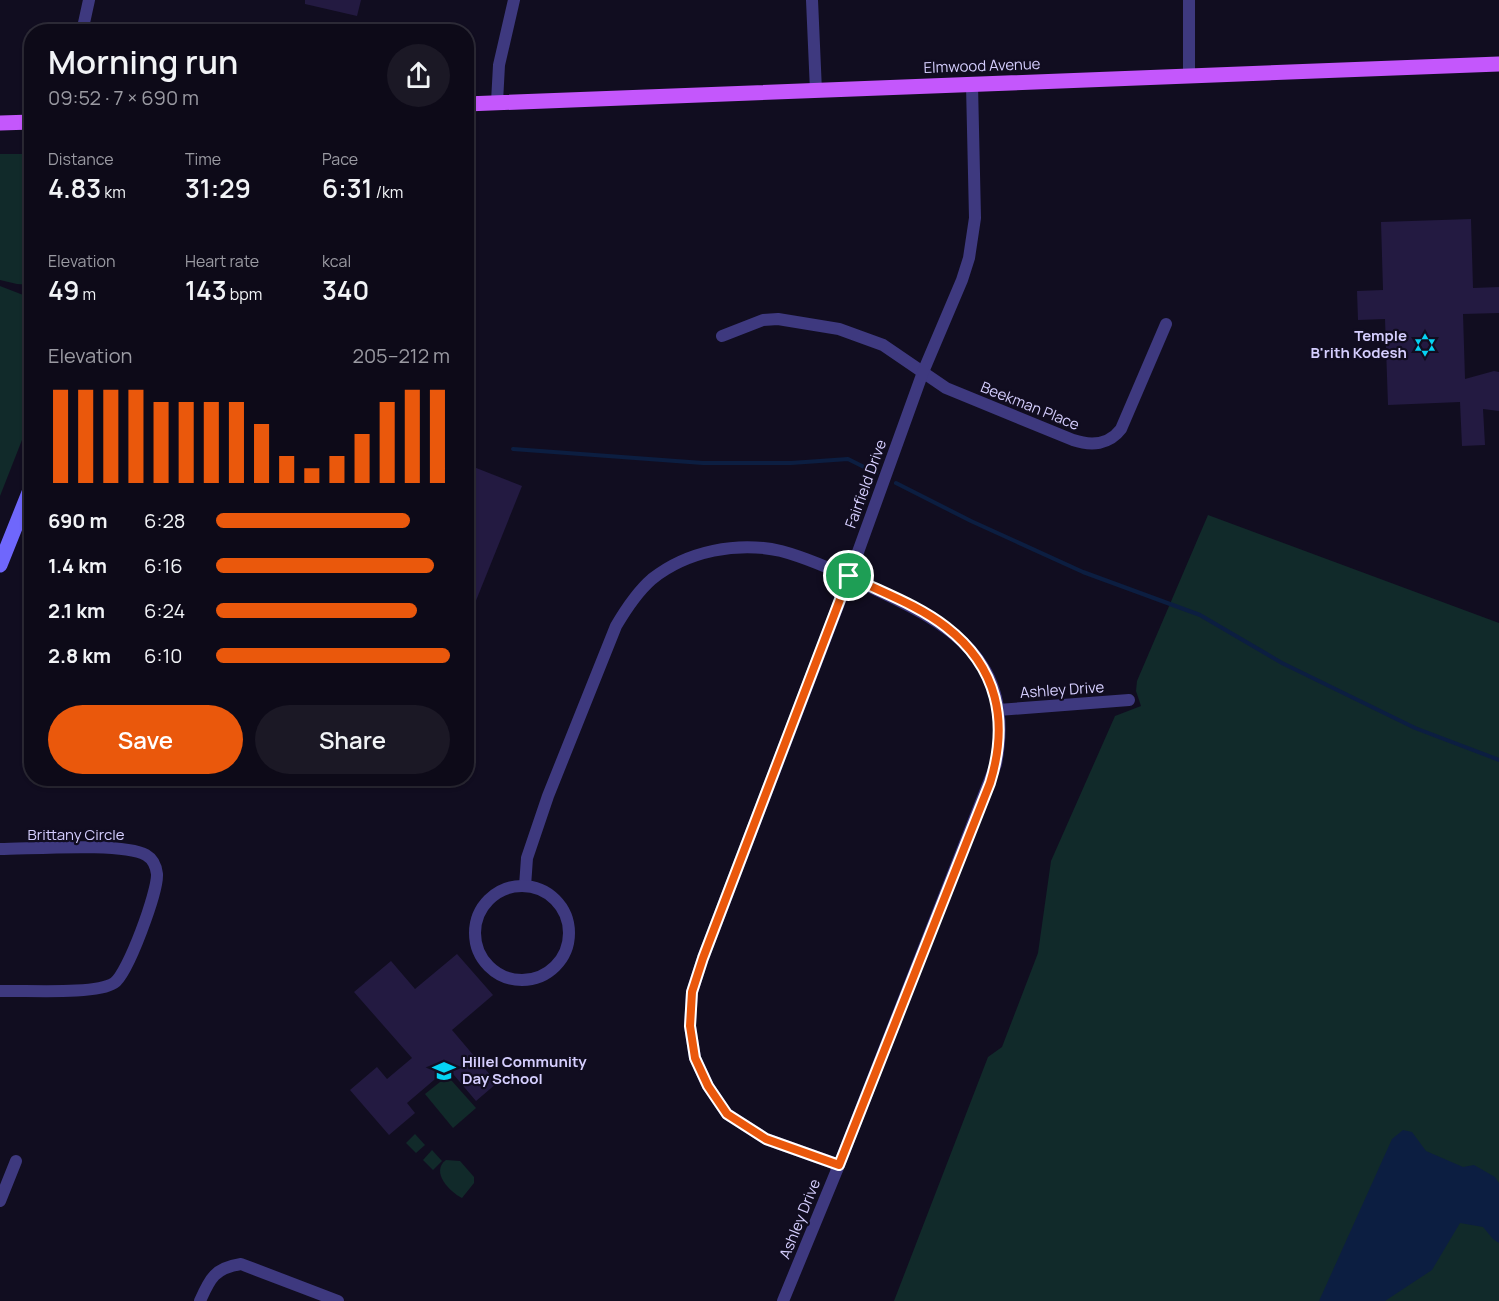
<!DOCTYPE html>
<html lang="en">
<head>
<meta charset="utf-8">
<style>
	:root { --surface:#0d0a18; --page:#1b1825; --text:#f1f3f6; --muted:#9a9aa2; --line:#2d2b37; --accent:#ea580c }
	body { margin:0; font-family:Manrope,sans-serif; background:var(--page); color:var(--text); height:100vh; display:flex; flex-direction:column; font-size:22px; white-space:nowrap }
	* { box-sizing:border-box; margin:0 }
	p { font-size:20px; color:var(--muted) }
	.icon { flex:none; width:33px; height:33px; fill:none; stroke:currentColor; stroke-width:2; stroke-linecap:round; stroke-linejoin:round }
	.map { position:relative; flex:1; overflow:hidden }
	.sheet { position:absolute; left:24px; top:24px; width:450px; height:762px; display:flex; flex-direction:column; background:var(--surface); border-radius:24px; box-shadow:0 2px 4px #0004,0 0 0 2px var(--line) }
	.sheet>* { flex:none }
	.pin { position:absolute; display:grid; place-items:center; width:51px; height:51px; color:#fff; margin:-26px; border:3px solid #fff; border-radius:50%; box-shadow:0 2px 6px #0007 }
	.round { display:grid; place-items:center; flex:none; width:63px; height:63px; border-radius:32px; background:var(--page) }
	.head { display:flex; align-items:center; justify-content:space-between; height:102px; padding:0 24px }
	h1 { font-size:33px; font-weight:600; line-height:45px }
	.metrics { display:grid; grid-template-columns:repeat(3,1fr); gap:9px; height:102px; padding:6px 24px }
	.metrics div { display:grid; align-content:center }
	.metrics b { font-size:26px; font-weight:600 }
	.metrics small { font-size:16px; font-weight:400 }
	.metrics p { font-size:16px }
	.chart { height:168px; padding:12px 24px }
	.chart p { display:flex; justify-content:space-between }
	.chart svg { width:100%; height:108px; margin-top:6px; stroke:var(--accent); stroke-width:6 }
	.primary-button { display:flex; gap:12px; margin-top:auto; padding:12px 24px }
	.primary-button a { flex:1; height:69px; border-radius:36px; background:var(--accent); color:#fff; font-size:24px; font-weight:600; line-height:69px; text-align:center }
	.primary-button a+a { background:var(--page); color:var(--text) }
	ul { padding:0 24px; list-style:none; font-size:20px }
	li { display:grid; grid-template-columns:96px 72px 1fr; align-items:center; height:45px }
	li i { height:15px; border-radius:8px; background:var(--accent) }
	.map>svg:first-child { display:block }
	.green { fill:#112a2a }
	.water { fill:#0c1e41 }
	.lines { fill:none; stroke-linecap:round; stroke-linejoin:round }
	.stream { stroke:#0c1e41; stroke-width:4 }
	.building { fill:#231a41 }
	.street { stroke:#3e397f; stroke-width:12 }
	.secondary { stroke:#6f67fc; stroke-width:15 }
	.primary { stroke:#c457fc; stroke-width:15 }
	.route-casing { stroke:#fff; stroke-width:12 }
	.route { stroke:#ea580c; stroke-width:8 }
	.labels { text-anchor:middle; stroke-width:4.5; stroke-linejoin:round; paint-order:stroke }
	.street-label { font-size:15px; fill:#d5cefe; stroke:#110d20 }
	.poi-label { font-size:15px; font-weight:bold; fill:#d5cefe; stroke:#110d20; text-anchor:end }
</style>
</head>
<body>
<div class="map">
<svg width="1499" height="1301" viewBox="0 0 1499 1301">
	<rect width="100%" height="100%" fill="#110d20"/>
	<!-- green -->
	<g class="green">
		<polygon points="0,154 31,154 31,285 17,284 0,280"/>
		<polygon points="0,286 31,298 31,417 0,496"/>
		<polygon points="1208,515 1499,623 1499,1301 894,1301 988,1057 1002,1047 1038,953 1051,861 1115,716 1141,706 1136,691 1137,681"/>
		<polygon points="445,1078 451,1080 476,1108 453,1128 425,1094"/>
		<polygon points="415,1134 425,1145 416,1153 406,1143"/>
		<polygon points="432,1150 442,1161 433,1170 423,1160"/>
		<path d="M446,1160L460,1161L474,1177V1183L462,1198C450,1192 430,1172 446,1160Z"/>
	</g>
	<!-- water -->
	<polygon class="water" points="1403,1130 1412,1132 1426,1151 1463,1167 1474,1165 1495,1177 1499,1183 1499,1243 1493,1239 1483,1227 1460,1223 1432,1270 1385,1301 1319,1301 1392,1139"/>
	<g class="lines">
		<!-- stream -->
		<g class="stream">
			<polyline points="513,449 703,463 791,463 848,459 876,473"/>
			<polyline points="896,483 971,521 1083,572 1200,615 1282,663 1415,728 1499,760"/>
		</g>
	</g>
	<!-- building -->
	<g class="building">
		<polygon points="305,0 361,0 357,16 305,4"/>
		<polygon points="1471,219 1473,288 1499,287 1499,313 1463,314 1465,379 1494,371 1499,372 1499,411 1483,409 1485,445 1462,446 1460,402 1388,405 1385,319 1358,320 1357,291 1383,290 1381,222"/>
		<polygon points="466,464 522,486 467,623 466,623"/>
		<polygon points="457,954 493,995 452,1030 497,1083 476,1101 448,1068 407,1103 415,1113 389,1135 350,1090 377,1067 387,1079 412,1058 354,992 391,961 415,989"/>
	</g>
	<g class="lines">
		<!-- street -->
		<g class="street">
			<polyline points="812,0 816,91"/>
			<polyline points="1189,0 1189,76"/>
			<polyline points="82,32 89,0"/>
			<polyline points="497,102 499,65 514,0"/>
			<path d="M722,336L763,320L778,319L839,329L883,345L946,388L1073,440C1091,446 1109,445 1121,429L1166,324"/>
			<polyline points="998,710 1129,700"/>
			<path d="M0,849C30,849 123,842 146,855C153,859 156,866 157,874C158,891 128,974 114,983C96,995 24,990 0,991"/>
			<path d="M525,886L527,858L548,796L616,626C626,609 637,592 652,579C687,551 738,541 781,551C811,559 839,572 866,585C949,623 1016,658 996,764L839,1165L783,1301"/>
			<circle cx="522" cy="933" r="47"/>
			<polyline points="839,1165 766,1139 727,1114 708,1086 695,1058 690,1026 692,992 703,958 849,577 923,372 962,280 969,258 975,218 972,85"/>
			<polyline points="0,1201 16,1161"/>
			<path d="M200,1301C210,1278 215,1268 241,1264L338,1301"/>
		</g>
		<!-- secondary -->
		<polyline class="secondary" points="0,565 32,485"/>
		<!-- primary -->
		<g class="primary">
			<polyline points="466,104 1499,64"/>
			<polyline points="0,123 32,122"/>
		</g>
	</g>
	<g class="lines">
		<!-- route casing -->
		<g class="route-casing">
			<path id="route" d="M849,576C881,592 918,605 946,627C998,667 1009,722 990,783L839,1165L766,1139L727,1114L708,1086L695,1058L690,1026L692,992L703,958Z"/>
		</g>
		<!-- route -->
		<use href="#route" class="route"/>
	</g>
	<!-- icons -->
	<defs>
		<g id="synagogue-bare" transform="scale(1.8)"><path d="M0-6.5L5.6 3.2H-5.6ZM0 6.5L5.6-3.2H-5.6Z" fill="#05d3f3" stroke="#110d20" stroke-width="2.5" paint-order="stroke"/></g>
		<g id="school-bare" transform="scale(1.8)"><path d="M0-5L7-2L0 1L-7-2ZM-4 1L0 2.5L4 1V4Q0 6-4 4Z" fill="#05d3f3" stroke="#110d20" stroke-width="2.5" paint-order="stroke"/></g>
	</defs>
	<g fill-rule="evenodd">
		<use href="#synagogue-bare" x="1425" y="345"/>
		<use href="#school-bare" x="444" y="1071"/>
	</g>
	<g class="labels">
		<!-- street labels -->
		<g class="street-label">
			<text transform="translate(982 66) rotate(-2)" y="5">Elmwood Avenue</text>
			<text transform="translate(1030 406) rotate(22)" y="5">Beekman Place</text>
			<text transform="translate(866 484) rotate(-70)" y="5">Fairfield Drive</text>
			<text transform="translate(1062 690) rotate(-4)" y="5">Ashley Drive</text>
			<text x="76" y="840">Brittany Circle</text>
			<text transform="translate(800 1219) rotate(-68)" y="5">Ashley Drive</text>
		</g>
		<!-- poi labels -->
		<g class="poi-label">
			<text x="1407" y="341">Temple<tspan x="1407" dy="17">B'rith Kodesh</tspan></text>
			<text x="462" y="1067" text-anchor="start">Hillel Community<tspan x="462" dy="17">Day School</tspan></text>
		</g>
	</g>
</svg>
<div class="pin" style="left:849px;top:576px;background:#1e9e55"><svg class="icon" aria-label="arrive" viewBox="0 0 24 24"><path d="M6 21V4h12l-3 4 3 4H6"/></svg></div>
<section class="sheet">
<div class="head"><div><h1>Morning run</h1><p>09:52 · 7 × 690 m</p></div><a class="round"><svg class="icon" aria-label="share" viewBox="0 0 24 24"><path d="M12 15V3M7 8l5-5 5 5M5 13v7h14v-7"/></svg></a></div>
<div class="metrics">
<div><p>Distance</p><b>4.83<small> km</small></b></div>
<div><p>Time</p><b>31:29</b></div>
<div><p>Pace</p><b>6:31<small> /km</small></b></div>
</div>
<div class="metrics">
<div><p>Elevation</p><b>49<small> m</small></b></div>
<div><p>Heart rate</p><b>143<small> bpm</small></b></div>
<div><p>kcal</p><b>340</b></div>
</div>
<div class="chart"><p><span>Elevation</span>205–212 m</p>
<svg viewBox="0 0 160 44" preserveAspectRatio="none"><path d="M5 44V6M15 44V6M25 44V6M35 44V6M45 44V11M55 44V11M65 44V11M75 44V11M85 44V20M95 44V33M105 44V38M115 44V33M125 44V24M135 44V11M145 44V6M155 44V6"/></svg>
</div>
<ul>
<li><b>690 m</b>6:28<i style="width:83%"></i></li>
<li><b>1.4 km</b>6:16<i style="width:93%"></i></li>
<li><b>2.1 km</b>6:24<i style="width:86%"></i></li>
<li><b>2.8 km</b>6:10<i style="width:100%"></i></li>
</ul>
<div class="primary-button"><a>Save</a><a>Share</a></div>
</section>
</div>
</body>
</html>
